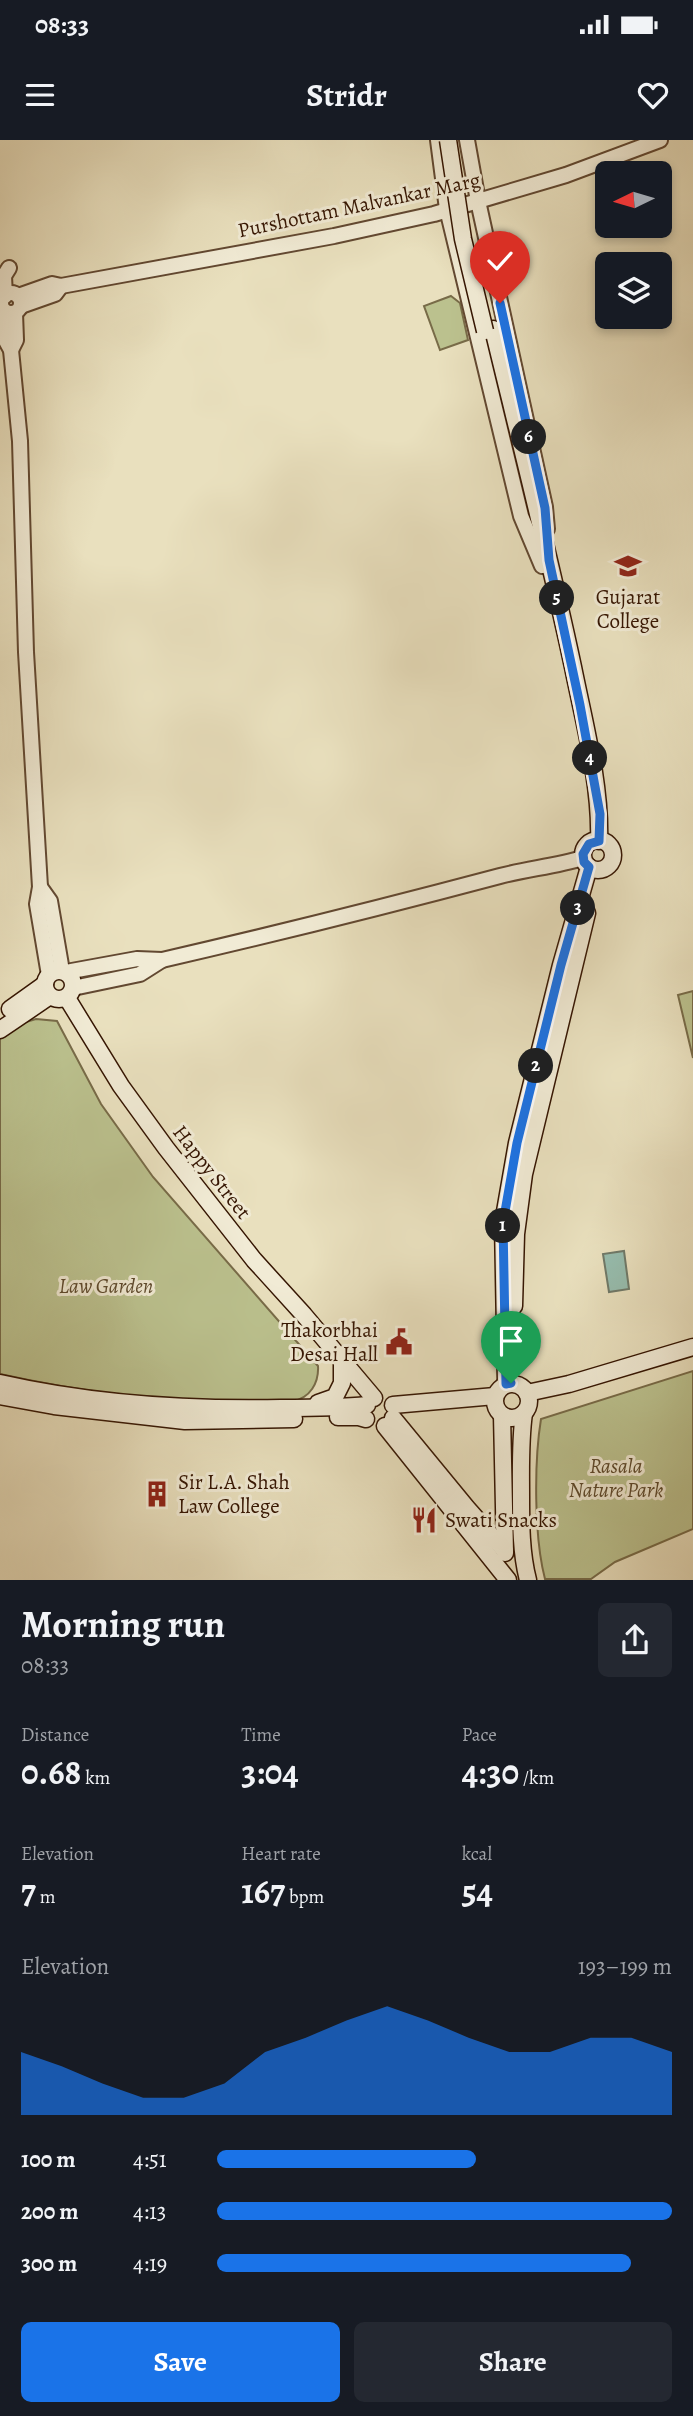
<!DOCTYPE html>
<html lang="en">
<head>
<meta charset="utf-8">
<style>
	:root { --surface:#171b24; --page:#242831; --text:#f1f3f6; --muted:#9ea1a6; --accent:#1a73e8 }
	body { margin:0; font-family:Alegreya,serif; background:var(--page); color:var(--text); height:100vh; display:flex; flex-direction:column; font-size:26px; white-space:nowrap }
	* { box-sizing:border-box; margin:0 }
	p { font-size:23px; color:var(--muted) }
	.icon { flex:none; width:38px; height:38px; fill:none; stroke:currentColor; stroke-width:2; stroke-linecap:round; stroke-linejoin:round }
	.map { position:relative; height:1440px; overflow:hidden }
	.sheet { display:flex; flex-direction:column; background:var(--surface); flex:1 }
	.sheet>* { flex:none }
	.needle { width:46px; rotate:265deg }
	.controls { position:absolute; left:595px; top:21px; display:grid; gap:14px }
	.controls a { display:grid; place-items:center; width:77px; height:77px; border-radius:10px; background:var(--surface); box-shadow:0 4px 10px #0003; font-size:35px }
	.pin { position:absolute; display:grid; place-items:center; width:60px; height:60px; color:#fff; margin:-72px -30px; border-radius:50% 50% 50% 0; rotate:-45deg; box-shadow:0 0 7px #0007 }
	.pin .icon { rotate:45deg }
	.km { position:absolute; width:35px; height:35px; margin:-18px; border-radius:50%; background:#222; color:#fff; font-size:19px; line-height:35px; text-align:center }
	.round { display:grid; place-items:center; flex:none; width:74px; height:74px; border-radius:10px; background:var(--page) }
	.head { display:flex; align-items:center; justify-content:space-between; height:119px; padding:0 21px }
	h1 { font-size:38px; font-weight:700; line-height:52px }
	.stats { display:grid; grid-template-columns:repeat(3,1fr); gap:10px; height:119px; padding:7px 21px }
	.stats div { display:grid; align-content:center }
	.stats b { font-size:35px; font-weight:700 }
	.stats small { font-size:19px; font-weight:400 }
	.stats p { font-size:19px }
	.chart { height:196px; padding:14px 21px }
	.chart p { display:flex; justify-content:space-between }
	.chart svg { width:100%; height:126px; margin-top:7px; fill:var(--accent); opacity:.7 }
	.button { display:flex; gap:14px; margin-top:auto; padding:14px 21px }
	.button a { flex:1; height:80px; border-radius:10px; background:var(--accent); color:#fff; font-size:28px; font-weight:700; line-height:80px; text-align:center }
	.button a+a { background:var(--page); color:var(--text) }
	ul { padding:0 21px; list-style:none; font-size:23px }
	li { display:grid; grid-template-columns:112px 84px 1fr; align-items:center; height:52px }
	li i { height:18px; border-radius:9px; background:var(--accent) }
	.status { display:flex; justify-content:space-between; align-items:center; height:49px; padding:0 35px; background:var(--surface); direction:ltr }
	.status svg { height:19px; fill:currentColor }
	header { display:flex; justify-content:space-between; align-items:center; height:91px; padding:0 21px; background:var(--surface); font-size:32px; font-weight:700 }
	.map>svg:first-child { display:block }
	.green { fill:#bbc18e; stroke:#786b48; stroke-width:2 }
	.water { fill:#97bdae; stroke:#707a69; stroke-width:2 }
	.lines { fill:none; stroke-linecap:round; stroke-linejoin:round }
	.tertiary-casing { stroke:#624831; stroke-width:18 }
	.secondary-casing { stroke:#351502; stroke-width:19 }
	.tertiary { stroke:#f1ebd5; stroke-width:14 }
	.secondary { stroke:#f1ebd5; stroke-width:16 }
	.secondary-bridge-casing { stroke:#351502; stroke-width:19; stroke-linecap:butt }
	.secondary-bridge { stroke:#f1ebd5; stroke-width:16 }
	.route-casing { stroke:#fff; stroke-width:14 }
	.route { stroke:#1a73e8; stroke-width:9 }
	.labels { text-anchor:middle; stroke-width:6; stroke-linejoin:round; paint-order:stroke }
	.street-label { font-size:21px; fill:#351502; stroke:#f1ebd5 }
	.poi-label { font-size:21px; fill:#351502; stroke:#f1ebd5; text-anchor:start }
	.park-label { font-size:21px; font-style:italic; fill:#5d492c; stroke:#f1ebd5 }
</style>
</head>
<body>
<div class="status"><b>08:33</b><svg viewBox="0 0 49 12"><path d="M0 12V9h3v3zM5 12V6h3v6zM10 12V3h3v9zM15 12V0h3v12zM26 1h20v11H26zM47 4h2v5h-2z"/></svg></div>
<header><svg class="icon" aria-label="menu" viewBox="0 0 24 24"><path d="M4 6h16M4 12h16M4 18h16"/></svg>Stridr<svg class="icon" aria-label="heart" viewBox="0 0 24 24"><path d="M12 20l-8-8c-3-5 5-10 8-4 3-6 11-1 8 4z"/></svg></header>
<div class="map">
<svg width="693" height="1440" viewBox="0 0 693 1440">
	<rect width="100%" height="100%" fill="#e9e0be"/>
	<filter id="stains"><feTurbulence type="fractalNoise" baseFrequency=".00286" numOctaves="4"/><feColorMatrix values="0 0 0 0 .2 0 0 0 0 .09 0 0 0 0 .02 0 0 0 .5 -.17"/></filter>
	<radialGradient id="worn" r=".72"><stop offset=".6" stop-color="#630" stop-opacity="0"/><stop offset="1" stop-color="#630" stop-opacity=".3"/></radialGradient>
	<!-- green -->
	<g class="green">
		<polygon points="451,156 460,163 468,200 440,210 424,166"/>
		<polygon points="693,851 693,918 678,855"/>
		<path d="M36,879L57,881L101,964L153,1037L318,1226C319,1243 310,1258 293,1261C265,1261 236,1263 207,1262C138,1259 68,1249 0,1234V899L16,885Z"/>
		<path d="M693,1231V1389L615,1422L591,1439H545C534,1397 534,1322 541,1279Z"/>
	</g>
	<!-- water -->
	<polygon class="water" points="624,1111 629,1149 609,1152 603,1114"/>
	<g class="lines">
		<!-- tertiary casing -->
		<g class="tertiary-casing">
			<g id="tertiary">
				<polyline points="438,0 447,69 521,376 542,426"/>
				<polyline points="467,0 478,61 545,367 547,389"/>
				<circle cx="11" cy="163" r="10"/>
				<polyline points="5,156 4,136 9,128"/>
				<polyline points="18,156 52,144 61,146 334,96 434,74 566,35 660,0"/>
				<polyline points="21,166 55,154 61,146"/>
				<polyline points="6,172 6,201 11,210 20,301 26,512 40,747 37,764 49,835"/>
				<polyline points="11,210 16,200 15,173"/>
				<polyline points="40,747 50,761 62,831"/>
				<path d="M66,832L137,819L162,820C275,794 387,766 500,736C527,729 556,726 583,718"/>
				<polyline points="73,848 140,834 162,820"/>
			</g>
		</g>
		<!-- secondary casing -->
		<g class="secondary-casing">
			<g id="secondary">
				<path d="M493,189C520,301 549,414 573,527C584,582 601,645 599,701"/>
				<circle cx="598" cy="715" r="15"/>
				<circle cx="59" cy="845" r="14"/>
				<polyline points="67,858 121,946 166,1008 254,1120 304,1175 374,1258"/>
				<polyline points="10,869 45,844"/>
				<polyline points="0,890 50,856"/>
				<polyline points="514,1166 516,1094 524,1034 587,773"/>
				<path d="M0,1243C93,1264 186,1270 281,1268C309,1268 339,1268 367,1265"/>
				<circle cx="512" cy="1261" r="17"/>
				<polyline points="506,1244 503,1083 517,1003 561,825 589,727"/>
				<polyline points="527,1253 569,1244 693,1207"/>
				<polyline points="0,1256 54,1266 185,1281 294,1279"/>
				<polyline points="318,1263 335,1257 342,1243 342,1219"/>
				<polyline points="393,1265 495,1256"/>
				<path d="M524,1273C520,1301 521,1328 521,1356C521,1384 521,1413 528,1440"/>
				<polyline points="502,1275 505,1413"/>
				<polyline points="338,1277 359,1277 366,1279"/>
				<polyline points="393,1278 467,1368 505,1411"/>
				<polyline points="385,1286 508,1440"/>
			</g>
		</g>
		<!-- tertiary -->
		<use href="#tertiary" class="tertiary"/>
		<!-- secondary -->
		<use href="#secondary" class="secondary"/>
		<!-- secondary-bridge casing -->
		<g class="secondary-bridge-casing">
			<polyline id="secondary-bridge" points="448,0 463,99 485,191"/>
		</g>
		<!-- secondary-bridge -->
		<use href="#secondary-bridge" class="secondary-bridge"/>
	</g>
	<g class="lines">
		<!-- route casing -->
		<g class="route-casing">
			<polyline id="route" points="500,163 545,368 549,420 580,565 600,674 599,701 589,704 583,714 584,722 589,727 561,825 517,1003 503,1083 506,1244 511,1243"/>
		</g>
		<!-- route -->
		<use href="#route" class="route"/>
	</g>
	<!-- icons -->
	<defs>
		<g id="university-bare" transform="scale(2.1)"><path d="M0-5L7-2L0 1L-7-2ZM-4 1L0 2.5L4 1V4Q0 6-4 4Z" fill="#8f2418" stroke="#f1ebd5" stroke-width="2.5" paint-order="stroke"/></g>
		<g id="civic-bare" transform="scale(2.1)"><path d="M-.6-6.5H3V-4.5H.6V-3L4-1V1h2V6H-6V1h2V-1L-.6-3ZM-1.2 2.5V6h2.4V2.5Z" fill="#8f2418" stroke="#f1ebd5" stroke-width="2.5" paint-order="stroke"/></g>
		<g id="building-bare" transform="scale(2.1)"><path d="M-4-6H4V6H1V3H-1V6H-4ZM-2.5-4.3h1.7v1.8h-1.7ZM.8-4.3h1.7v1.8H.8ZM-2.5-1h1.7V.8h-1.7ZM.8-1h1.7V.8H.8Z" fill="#8f2418" stroke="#f1ebd5" stroke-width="2.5" paint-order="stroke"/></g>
		<g id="restaurant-bare" transform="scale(2.1)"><path d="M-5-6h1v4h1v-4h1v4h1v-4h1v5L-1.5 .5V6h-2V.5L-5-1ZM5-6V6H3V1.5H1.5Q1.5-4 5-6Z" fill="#8f2418" stroke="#f1ebd5" stroke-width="2.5" paint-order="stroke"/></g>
	</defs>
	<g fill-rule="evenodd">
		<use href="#university-bare" x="628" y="426"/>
		<use href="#civic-bare" x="399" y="1202"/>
		<use href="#building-bare" x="157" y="1354"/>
		<use href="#restaurant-bare" x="424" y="1380"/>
	</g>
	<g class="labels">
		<!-- street labels -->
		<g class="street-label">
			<text transform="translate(359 65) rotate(-12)" y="7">Purshottam Malvankar Marg</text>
			<text transform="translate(212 1032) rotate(52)" y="7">Happy Street</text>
		</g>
		<!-- poi labels -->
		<g class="poi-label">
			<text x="628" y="464" text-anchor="middle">Gujarat<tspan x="628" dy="24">College</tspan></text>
			<text x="378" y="1197" text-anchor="end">Thakorbhai<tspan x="378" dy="24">Desai Hall</tspan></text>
			<text x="178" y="1349">Sir L.A. Shah<tspan x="178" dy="24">Law College</tspan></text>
			<text x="445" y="1387">Swati Snacks</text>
		</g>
		<!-- park labels -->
		<g class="park-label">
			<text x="106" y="1153">Law Garden</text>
			<text x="616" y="1333">Rasala<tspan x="616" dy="24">Nature Park</tspan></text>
		</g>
	</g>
	<rect width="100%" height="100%" filter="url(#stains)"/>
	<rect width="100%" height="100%" fill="url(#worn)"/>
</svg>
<div class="controls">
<a><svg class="needle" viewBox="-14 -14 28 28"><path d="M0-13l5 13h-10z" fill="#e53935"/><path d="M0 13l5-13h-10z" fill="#9ea1a6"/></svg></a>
<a><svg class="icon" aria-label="layers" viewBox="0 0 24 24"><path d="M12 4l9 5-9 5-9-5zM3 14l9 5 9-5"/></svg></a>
</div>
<div class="pin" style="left:511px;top:1243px;background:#1e9e55"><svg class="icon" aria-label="arrive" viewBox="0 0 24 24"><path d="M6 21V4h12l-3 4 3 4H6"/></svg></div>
<div class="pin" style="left:500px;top:163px;background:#d93025"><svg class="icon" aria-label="check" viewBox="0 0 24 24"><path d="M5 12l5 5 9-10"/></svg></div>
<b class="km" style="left:503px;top:1086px">1</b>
<b class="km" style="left:536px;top:926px">2</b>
<b class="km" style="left:578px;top:768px">3</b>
<b class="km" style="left:590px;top:618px">4</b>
<b class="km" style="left:557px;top:458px">5</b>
<b class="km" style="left:529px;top:297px">6</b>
</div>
<section class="sheet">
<div class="head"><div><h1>Morning run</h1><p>08:33</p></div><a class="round"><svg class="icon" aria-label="share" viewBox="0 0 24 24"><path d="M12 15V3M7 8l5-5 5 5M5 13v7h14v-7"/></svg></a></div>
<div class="stats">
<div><p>Distance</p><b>0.68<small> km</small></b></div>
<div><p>Time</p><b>3:04</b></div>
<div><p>Pace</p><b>4:30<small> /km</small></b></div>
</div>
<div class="stats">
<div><p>Elevation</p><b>7<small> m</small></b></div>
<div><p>Heart rate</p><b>167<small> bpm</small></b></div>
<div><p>kcal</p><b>54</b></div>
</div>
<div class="chart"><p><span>Elevation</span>193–199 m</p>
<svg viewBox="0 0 160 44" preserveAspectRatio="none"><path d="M0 44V22L10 27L20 33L30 38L40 38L50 33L60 22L70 17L80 11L90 6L100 11L110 17L120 22L130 22L140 17L150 17L160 22V44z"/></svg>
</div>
<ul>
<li><b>100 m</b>4:51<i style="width:57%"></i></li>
<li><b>200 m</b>4:13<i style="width:100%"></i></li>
<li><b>300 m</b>4:19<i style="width:91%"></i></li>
</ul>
<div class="button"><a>Save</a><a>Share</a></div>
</section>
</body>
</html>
